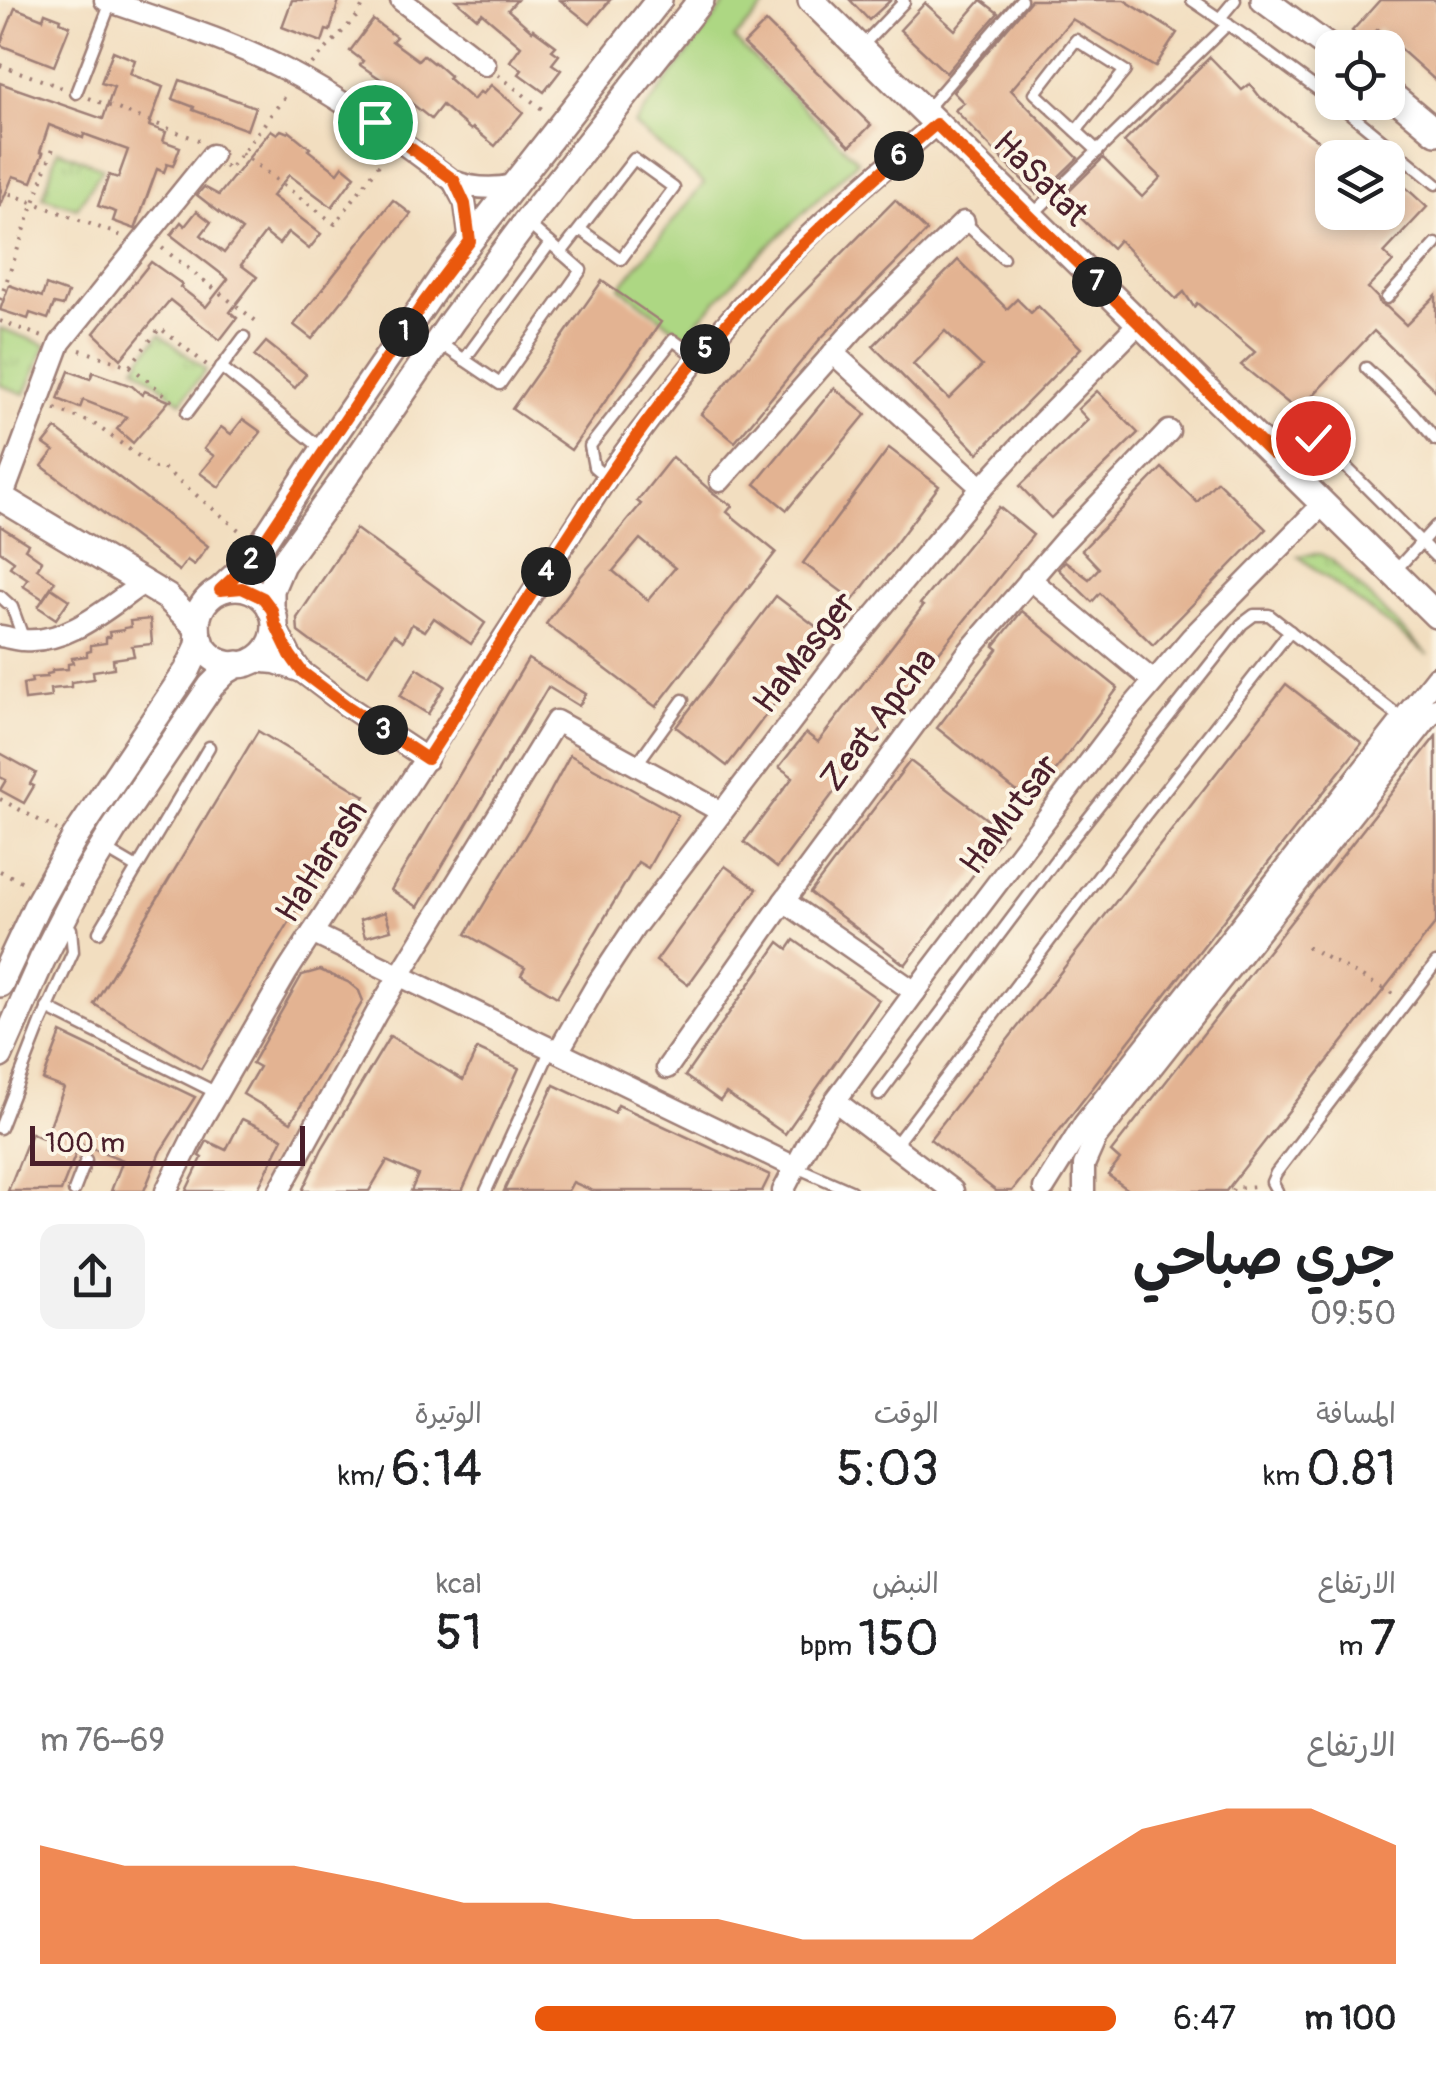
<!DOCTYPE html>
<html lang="ar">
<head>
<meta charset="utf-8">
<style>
	:root { --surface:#fff; --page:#f2f2f2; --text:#202124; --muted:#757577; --accent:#ea580c }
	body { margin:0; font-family:Pangolin,"Playpen Sans Arabic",sans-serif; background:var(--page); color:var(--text); direction:rtl; height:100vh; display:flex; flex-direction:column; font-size:38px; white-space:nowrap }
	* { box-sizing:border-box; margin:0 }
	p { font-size:32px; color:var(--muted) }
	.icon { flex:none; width:55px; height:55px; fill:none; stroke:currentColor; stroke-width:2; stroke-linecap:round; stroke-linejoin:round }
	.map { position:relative; height:1191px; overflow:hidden; direction:ltr }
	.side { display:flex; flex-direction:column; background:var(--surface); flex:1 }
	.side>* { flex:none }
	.buttons { position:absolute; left:1315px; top:30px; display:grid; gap:20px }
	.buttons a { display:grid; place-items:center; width:90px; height:90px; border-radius:20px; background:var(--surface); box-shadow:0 5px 15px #0003; font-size:50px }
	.scale { position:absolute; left:30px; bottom:25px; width:275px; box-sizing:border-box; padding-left:10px; border:5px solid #4a1f2b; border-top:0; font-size:28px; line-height:35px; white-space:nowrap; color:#4a1f2b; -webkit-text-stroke:8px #fcf5e5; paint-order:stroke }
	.pin { position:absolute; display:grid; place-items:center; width:85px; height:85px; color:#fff; margin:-42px; border:5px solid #fff; border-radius:50%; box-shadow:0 2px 10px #0007 }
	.km { position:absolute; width:50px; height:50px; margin:-25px; border-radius:50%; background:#222; color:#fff; font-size:28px; line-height:50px; text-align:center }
	.round { display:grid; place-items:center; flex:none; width:105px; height:105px; border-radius:20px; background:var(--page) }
	.head { display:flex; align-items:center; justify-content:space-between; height:170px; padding:0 40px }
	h1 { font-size:55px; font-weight:600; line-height:75px }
	.stats { display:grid; grid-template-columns:repeat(3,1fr); gap:15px; height:170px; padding:10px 40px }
	.stats div { display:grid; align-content:center }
	.stats b { font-size:50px; font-weight:600 }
	.stats small { font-size:28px; font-weight:400 }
	.stats p { font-size:28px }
	.chart { height:280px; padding:20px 40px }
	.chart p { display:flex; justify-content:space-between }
	.chart svg { width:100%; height:180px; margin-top:10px; fill:var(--accent); opacity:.7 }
	ul { padding:0 40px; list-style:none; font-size:32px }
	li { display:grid; grid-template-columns:160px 120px 1fr; align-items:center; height:75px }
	li i { height:25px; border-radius:12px; background:var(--accent) }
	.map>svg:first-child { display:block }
	.grass { fill:#add783; stroke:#7c7b57; stroke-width:2.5 }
	.park { fill:url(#park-tufts); stroke:#7c7b57; stroke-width:2.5 }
	.building { fill:#e3b392; fill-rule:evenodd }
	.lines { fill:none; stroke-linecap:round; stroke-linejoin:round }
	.service-casing { stroke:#9e7e76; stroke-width:15 }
	.minor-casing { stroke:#9e7e76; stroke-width:25 }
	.tertiary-casing { stroke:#9e7e76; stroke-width:30 }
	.path { stroke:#9e7e76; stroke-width:4; stroke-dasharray:2.5 8; stroke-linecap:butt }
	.service { stroke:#fff; stroke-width:10 }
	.minor { stroke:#fff; stroke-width:20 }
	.tertiary { stroke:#fff; stroke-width:25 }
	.route-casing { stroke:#fff; stroke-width:20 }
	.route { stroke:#ea580c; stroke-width:12 }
	.labels { text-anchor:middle; stroke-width:8; stroke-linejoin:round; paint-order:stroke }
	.street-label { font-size:35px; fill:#4a1f2b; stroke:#fcf5e5 }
</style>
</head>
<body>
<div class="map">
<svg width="1436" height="1191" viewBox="0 0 1436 1191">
	<defs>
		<pattern id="park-tufts" width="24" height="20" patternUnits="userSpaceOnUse" patternTransform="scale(2.5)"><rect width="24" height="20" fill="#add783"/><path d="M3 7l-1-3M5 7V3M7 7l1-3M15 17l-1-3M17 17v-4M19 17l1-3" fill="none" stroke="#96b871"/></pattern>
	</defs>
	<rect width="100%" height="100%" fill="#fcf5e5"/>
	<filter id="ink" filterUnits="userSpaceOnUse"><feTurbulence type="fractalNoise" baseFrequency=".01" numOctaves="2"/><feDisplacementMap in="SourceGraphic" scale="20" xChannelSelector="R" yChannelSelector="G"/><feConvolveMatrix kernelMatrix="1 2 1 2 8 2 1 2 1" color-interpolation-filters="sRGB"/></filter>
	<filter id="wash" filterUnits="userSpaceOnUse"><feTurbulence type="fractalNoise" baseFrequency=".0048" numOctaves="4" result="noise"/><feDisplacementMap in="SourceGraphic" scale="40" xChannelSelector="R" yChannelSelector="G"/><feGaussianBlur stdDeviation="2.25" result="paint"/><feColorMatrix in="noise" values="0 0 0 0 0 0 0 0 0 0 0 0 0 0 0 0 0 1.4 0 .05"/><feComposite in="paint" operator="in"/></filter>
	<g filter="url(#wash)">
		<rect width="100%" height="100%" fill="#f2dec0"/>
		<!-- grass -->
		<polygon class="grass" points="728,0 771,0 734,39 858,161 753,261 684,336 620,287 704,183 634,125"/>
		<!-- park -->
		<g class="park">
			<polygon points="58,150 103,168 77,208 43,197"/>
			<polygon points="0,328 46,345 25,394 0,385"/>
			<polygon points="160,334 206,370 181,402 135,366"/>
			<polygon points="1313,554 1320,554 1332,560 1428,655 1298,556"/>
		</g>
		<g id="blocks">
			<!-- building -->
			<g class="building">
				<polygon points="292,0 339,0 330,31 326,30 322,42 282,27"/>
				<polygon points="456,0 517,0 508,10 532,31 533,29 556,46 552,50 559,55 552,64 561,70 544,92 519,74 522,70 510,61 521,46 482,13 477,18"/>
				<polygon points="560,0 610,0 590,24"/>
				<polygon points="850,0 891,0 869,20"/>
				<polygon points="981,0 998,13 946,73 900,30 925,3 955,30"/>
				<polygon points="1031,0 1124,0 1177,33 1155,67 1072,19 1011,90 1078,158 1048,187 1046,185 1036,194 955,110 964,103 953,92"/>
				<polygon points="1380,0 1436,0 1436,81 1378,29 1365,43 1352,31"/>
				<polygon points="15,8 43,19 45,13 61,19 60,22 70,26 54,66 0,45"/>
				<polygon points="373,20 396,37 392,41 418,60 423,55 433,63 434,62 450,76 448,78 473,100 480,92 483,94 491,85 523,112 495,146 473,128 471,130 442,105 431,119 385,82 360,65 363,61 350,51"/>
				<polygon points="766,22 871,125 850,146 744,44"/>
				<polygon points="113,51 135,60 130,74 163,87 149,126 166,132 163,141 180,147 173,166 167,164 164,172 157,169 136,227 135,229 113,221 116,212 98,206 109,175 118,178 128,150 84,134 83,138 49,125 40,152 43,153 32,182 13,176 0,207 0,83 103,119 114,87 101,83"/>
				<polygon points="1210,57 1242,90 1250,84 1260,97 1332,151 1332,212 1388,212 1388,171 1427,207 1384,253 1393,262 1368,288 1378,298 1380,304 1387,307 1406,325 1436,295 1436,391 1374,331 1298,411 1241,365 1255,352 1197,303 1194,307 1184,292 1176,299 1119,240 1112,248 1061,199 1103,158 1142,197 1161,177 1124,142"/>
				<polygon points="180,80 255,107 247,130 193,110 194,107 173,99"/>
				<polygon points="271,130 277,134 281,130 288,133 289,131 310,148 308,150 338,173 343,166 355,176 332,207 289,175 272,196 321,234 309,249 288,232 279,244 265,233 241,265 257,277 230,312 237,318 220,340 170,300 121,359 94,333 151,262 182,284 180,287 206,307 228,279 171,235 181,222 185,226 197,211 211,222 201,235 224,253 242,230 197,195 204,187 219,195"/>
				<polygon points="393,200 411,214 312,339 294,325"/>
				<polygon points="895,200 927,231 819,340 735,442 701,414 787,309"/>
				<path d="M958,260L1007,309L1017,299L1031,313L1038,306L1081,348L978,453L873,346ZM945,331L982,366L949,399L913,364Z"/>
				<polygon points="602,281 661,322 571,450 512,409"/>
				<polygon points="9,285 42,297 46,285 68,293 63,306 54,304 48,319 30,313 28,319 0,310"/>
				<polygon points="266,342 306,374 295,388 254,356"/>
				<polygon points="69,371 90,379 93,372 132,386 142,395 145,391 169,401 133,443 117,429 127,417 83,400 80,408 58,399"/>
				<polygon points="834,388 866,414 787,510 755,484"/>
				<polygon points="1097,391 1138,433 1051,518 1020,486 1088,420 1078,409"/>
				<polygon points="243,419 261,432 219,487 200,473 214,456 204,449 221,427 231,434"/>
				<polygon points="56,429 208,546 194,565 187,560 179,571 42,466 54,451 44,444"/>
				<polygon points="889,448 939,486 853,600 803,563"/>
				<path d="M672,457L712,492L732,506L727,512L776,552L656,707L546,624L581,576L641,504L637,501ZM640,539L675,568L648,600L613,571Z"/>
				<polygon points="1162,468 1197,502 1217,481 1266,529 1153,645 1100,593 1092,602 1058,569 1065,561 1089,579 1099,568 1082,550"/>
				<polygon points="999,507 1033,535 940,651 777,868 744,842 793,777 779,767 806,733 818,742 923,606 920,604"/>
				<polygon points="0,526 28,544 25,549 42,561 37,569 55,581 43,599 23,586 28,579 10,567 14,561 0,551"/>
				<polygon points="356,529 485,623 471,644 434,618 425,631 412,624 403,641 394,634 368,675 310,641 298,632 297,618"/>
				<polygon points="51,588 69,600 56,619 38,607"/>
				<polygon points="776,596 827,635 727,766 676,727"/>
				<polygon points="1022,611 1118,688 1031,803 937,728 998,649 994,646"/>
				<polygon points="150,619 152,644 132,646 134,656 113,659 114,668 93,671 94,679 71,682 71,687 50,689 51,697 25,700 23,684 32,682 31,678 47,677 47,674 52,673 52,670 68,669 68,664 73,663 72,658 87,656 87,652 91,651 91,645 106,643 106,637 110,637 109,632 124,630 124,628 131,627 130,621"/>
				<polygon points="528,659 586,694 579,706 548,687 418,907 391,890"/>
				<polygon points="417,668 445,686 428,714 400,696"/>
				<polygon points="1286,684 1362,743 1012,1191 996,1191 930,1139"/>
				<polygon points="258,731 365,796 201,1069 94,1004"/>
				<polygon points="1436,736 1436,923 1226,1191 1130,1191 1108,1175 1120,1160 1111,1152"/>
				<polygon points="0,753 36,773 30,784 34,786 24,803 0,790 6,780 0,777"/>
				<polygon points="570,755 678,815 648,868 638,862 557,997 521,975 525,968 466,934 541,809"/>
				<polygon points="910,761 1005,833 905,965 810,893"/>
				<polygon points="725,866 757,889 688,985 656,961"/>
				<polygon points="385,912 391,930 365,937 360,920"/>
				<polygon points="794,940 879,1000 785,1134 726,1093 720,1101 685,1076 779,942 788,949"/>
				<polygon points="320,970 348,982 359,991 363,1001 291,1122 243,1094 259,1067 252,1063 302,975"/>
				<polygon points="61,1033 195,1097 160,1152 144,1191 111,1191 123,1160 80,1143 61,1191 8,1191 31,1133 45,1139 64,1088 43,1080"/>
				<polygon points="390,1036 463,1080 477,1049 519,1068 462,1191 411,1191 418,1175 387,1161 369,1191 302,1191 322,1149"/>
				<polygon points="554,1085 614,1113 618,1105 770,1175 762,1191 593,1191 573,1182 568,1191 504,1191"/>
				<polygon points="242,1119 283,1138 257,1191 186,1191 202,1158 199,1156 207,1141 226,1150"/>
			</g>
		</g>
	</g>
	<g filter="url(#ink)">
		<use href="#blocks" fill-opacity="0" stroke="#9e7e76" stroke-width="2.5"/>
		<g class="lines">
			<!-- service casing -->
			<g class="service-casing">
				<g id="service">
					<polyline points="1192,0 1249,39 1332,100"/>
					<polyline points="1220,18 1235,0"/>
					<polyline points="862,46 904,2 902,0"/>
					<polyline points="76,93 111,2"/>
					<polyline points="1336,102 1436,184"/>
					<polyline points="925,111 1021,0"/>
					<polyline points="1076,131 1125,71 1076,40 1035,93 1098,151"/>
					<polyline points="1031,216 1228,24"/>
					<polyline points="964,222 1003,258"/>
					<polyline points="561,253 634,159 674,188 621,259 581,230"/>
					<polyline points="1387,298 1436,244"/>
					<polyline points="438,342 500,384 581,270 526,222"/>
					<polyline points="464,360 550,243"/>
					<polyline points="221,367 321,448"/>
					<polyline points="1366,368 1412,412 1436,440"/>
					<polyline points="187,413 244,337"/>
					<path d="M1273,454C1288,437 1301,430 1322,443L1436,557"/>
					<polyline points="607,478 594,467 590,446 673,340 697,358"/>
					<polyline points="1394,572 1436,526"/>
					<polyline points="0,596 12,607 24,640"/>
					<polyline points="636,765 683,700"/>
					<polyline points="103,848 137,868"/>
					<polyline points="99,932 209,747"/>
					<polyline points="47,1008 217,1093"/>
					<polyline points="879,1095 1057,858 1242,624 1254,615 1269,615 1405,721"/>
					<polyline points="0,1128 41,1023 73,952 71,929 65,921"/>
					<polyline points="895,1145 1139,823 1290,631"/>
					<polyline points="796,1167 851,1191"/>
					<polyline points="74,1191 86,1160"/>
					<polyline points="486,1191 551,1049"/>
					<polyline points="1277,1191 1272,1182 1276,1173 1436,963"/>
				</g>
			</g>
			<!-- minor casing -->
			<g class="minor-casing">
				<g id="minor">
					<path d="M105,0C165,21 228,40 286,70C346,101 399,140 453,181C474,189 492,190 513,185"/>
					<polyline points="401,0 485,65"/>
					<polyline points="453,181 465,203 470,241"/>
					<polyline points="833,353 982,488"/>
					<polyline points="720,481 857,326 964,222"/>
					<polyline points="2,498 60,343 212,155"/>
					<polyline points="1030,579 1153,681"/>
					<polyline points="275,625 290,655 302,672 347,706 427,759"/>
					<path d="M0,636C8,637 16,640 23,640C69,644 108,607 143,583"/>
					<polyline points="252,661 275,663 302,672"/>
					<polyline points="784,901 915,992"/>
					<polyline points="312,933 795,1167"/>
					<polyline points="558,1052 597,984 634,928 841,656 973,498 1042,422 1139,323"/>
					<polyline points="667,1068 784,901 969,651 1064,541 1169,431"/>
					<polyline points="835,1101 953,1191"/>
					<polyline points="1044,1188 1084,1124 1436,677"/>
					<path d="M166,1191L202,1119L287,972L614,467C666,396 720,327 781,264C829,213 884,169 936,124"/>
					<polyline points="279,1191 376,1014 556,721 722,812"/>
					<polyline points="783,1191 809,1141 835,1101 929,973 1126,714 1191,638 1323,504"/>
					<polyline points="1084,1191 1084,1165 1096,1138 1436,708"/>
				</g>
			</g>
			<!-- tertiary casing -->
			<g class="tertiary-casing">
				<g id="tertiary">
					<polyline points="811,0 1436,615"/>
					<polyline points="1264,0 1332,50"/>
					<polyline points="1388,92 1436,132"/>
					<polyline points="0,497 167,597 197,627"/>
					<circle cx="236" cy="626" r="39"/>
					<polyline points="220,590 250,562 312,467 448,269 659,0"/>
					<polyline points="271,610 271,590 282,564 339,486 452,321 526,222 701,0"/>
					<polyline points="0,984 37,905 74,839 187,671 201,641"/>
					<polyline points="0,1055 42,960 83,880 114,829 211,686 226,671 238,664"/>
				</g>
			</g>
			<!-- path -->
			<g class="path">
				<polyline points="312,64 359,14 365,0"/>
				<polyline points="0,65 66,89"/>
				<polyline points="498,75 546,112"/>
				<polyline points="89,98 201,141"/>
				<polyline points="241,153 335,224 387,154"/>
				<polyline points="225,166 229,170 287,94"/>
				<polyline points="0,190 122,236"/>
				<polyline points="162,248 256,321 252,326"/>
				<polyline points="0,300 53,148"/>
				<polyline points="0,321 43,337"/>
				<polyline points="80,350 130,366 175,403"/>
				<polyline points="130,366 160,328 208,366"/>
				<polyline points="55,409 93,423 155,468 162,467 245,535"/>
				<polyline points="0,799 57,830"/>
				<polyline points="0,871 27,884"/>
				<polyline points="1307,947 1395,995"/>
				<polyline points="1232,1191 1233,1188 1258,1186"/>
			</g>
			<!-- service -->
			<use href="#service" class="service"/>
			<!-- minor -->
			<use href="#minor" class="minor"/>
			<!-- tertiary -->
			<use href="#tertiary" class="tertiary"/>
		</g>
	</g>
	<g class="lines" filter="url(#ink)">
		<!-- route casing -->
		<g class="route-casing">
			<path id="route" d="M375,122L454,180L465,204L470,241L424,302L250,562L220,590L242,588L263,598L272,610L275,624L290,655L302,672L347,706L427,759C506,638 577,513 665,398C744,295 838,208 936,124L1272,454C1287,439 1291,433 1313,438"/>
		</g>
		<!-- route -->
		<use href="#route" class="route"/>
	</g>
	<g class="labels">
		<!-- street labels -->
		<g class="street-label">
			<text transform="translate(1041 178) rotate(45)" y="12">HaSatat</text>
			<text transform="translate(804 652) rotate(-52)" y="12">HaMasger</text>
			<text transform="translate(878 719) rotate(-53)" y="12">Zeat Apcha</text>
			<text transform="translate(1009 814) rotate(-53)" y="12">HaMutsar</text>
			<text transform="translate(321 861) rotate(-57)" y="12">HaHarash</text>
		</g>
	</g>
</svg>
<div class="buttons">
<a><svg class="icon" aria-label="locate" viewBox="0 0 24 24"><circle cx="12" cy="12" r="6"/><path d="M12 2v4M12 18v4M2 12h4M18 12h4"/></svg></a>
<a><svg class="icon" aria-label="layers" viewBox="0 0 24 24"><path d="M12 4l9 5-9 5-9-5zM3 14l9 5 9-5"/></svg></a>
</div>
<div class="scale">100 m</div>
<div class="pin" style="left:375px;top:122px;background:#1e9e55"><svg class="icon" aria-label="arrive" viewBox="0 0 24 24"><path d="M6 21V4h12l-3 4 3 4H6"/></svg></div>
<div class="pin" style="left:1313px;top:438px;background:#d93025"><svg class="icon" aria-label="check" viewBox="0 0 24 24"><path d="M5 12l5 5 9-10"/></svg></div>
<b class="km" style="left:404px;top:332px">1</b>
<b class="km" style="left:251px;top:560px">2</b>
<b class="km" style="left:383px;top:730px">3</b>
<b class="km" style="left:546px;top:572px">4</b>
<b class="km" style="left:705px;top:349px">5</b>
<b class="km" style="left:899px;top:156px">6</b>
<b class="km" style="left:1097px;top:282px">7</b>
</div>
<section class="side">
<div class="head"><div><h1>جري صباحي</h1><p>09:50</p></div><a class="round"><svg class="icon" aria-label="share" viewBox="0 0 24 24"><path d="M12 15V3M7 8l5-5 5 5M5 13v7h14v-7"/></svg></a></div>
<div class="stats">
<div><p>المسافة</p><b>0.81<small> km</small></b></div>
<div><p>الوقت</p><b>5:03</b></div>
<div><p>الوتيرة</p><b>6:14<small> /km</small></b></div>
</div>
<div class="stats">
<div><p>الارتفاع</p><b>7<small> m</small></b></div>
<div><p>النبض</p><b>150<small> bpm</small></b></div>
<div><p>kcal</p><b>51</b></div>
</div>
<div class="chart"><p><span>الارتفاع</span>69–76 m</p>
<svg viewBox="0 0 160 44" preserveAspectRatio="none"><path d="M0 44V15L10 20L20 20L30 20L40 24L50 29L60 29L70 33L80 33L90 38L100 38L110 38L120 24L130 11L140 6L150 6L160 15V44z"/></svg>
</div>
<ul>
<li><b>100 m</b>6:47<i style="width:54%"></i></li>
</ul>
</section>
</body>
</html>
